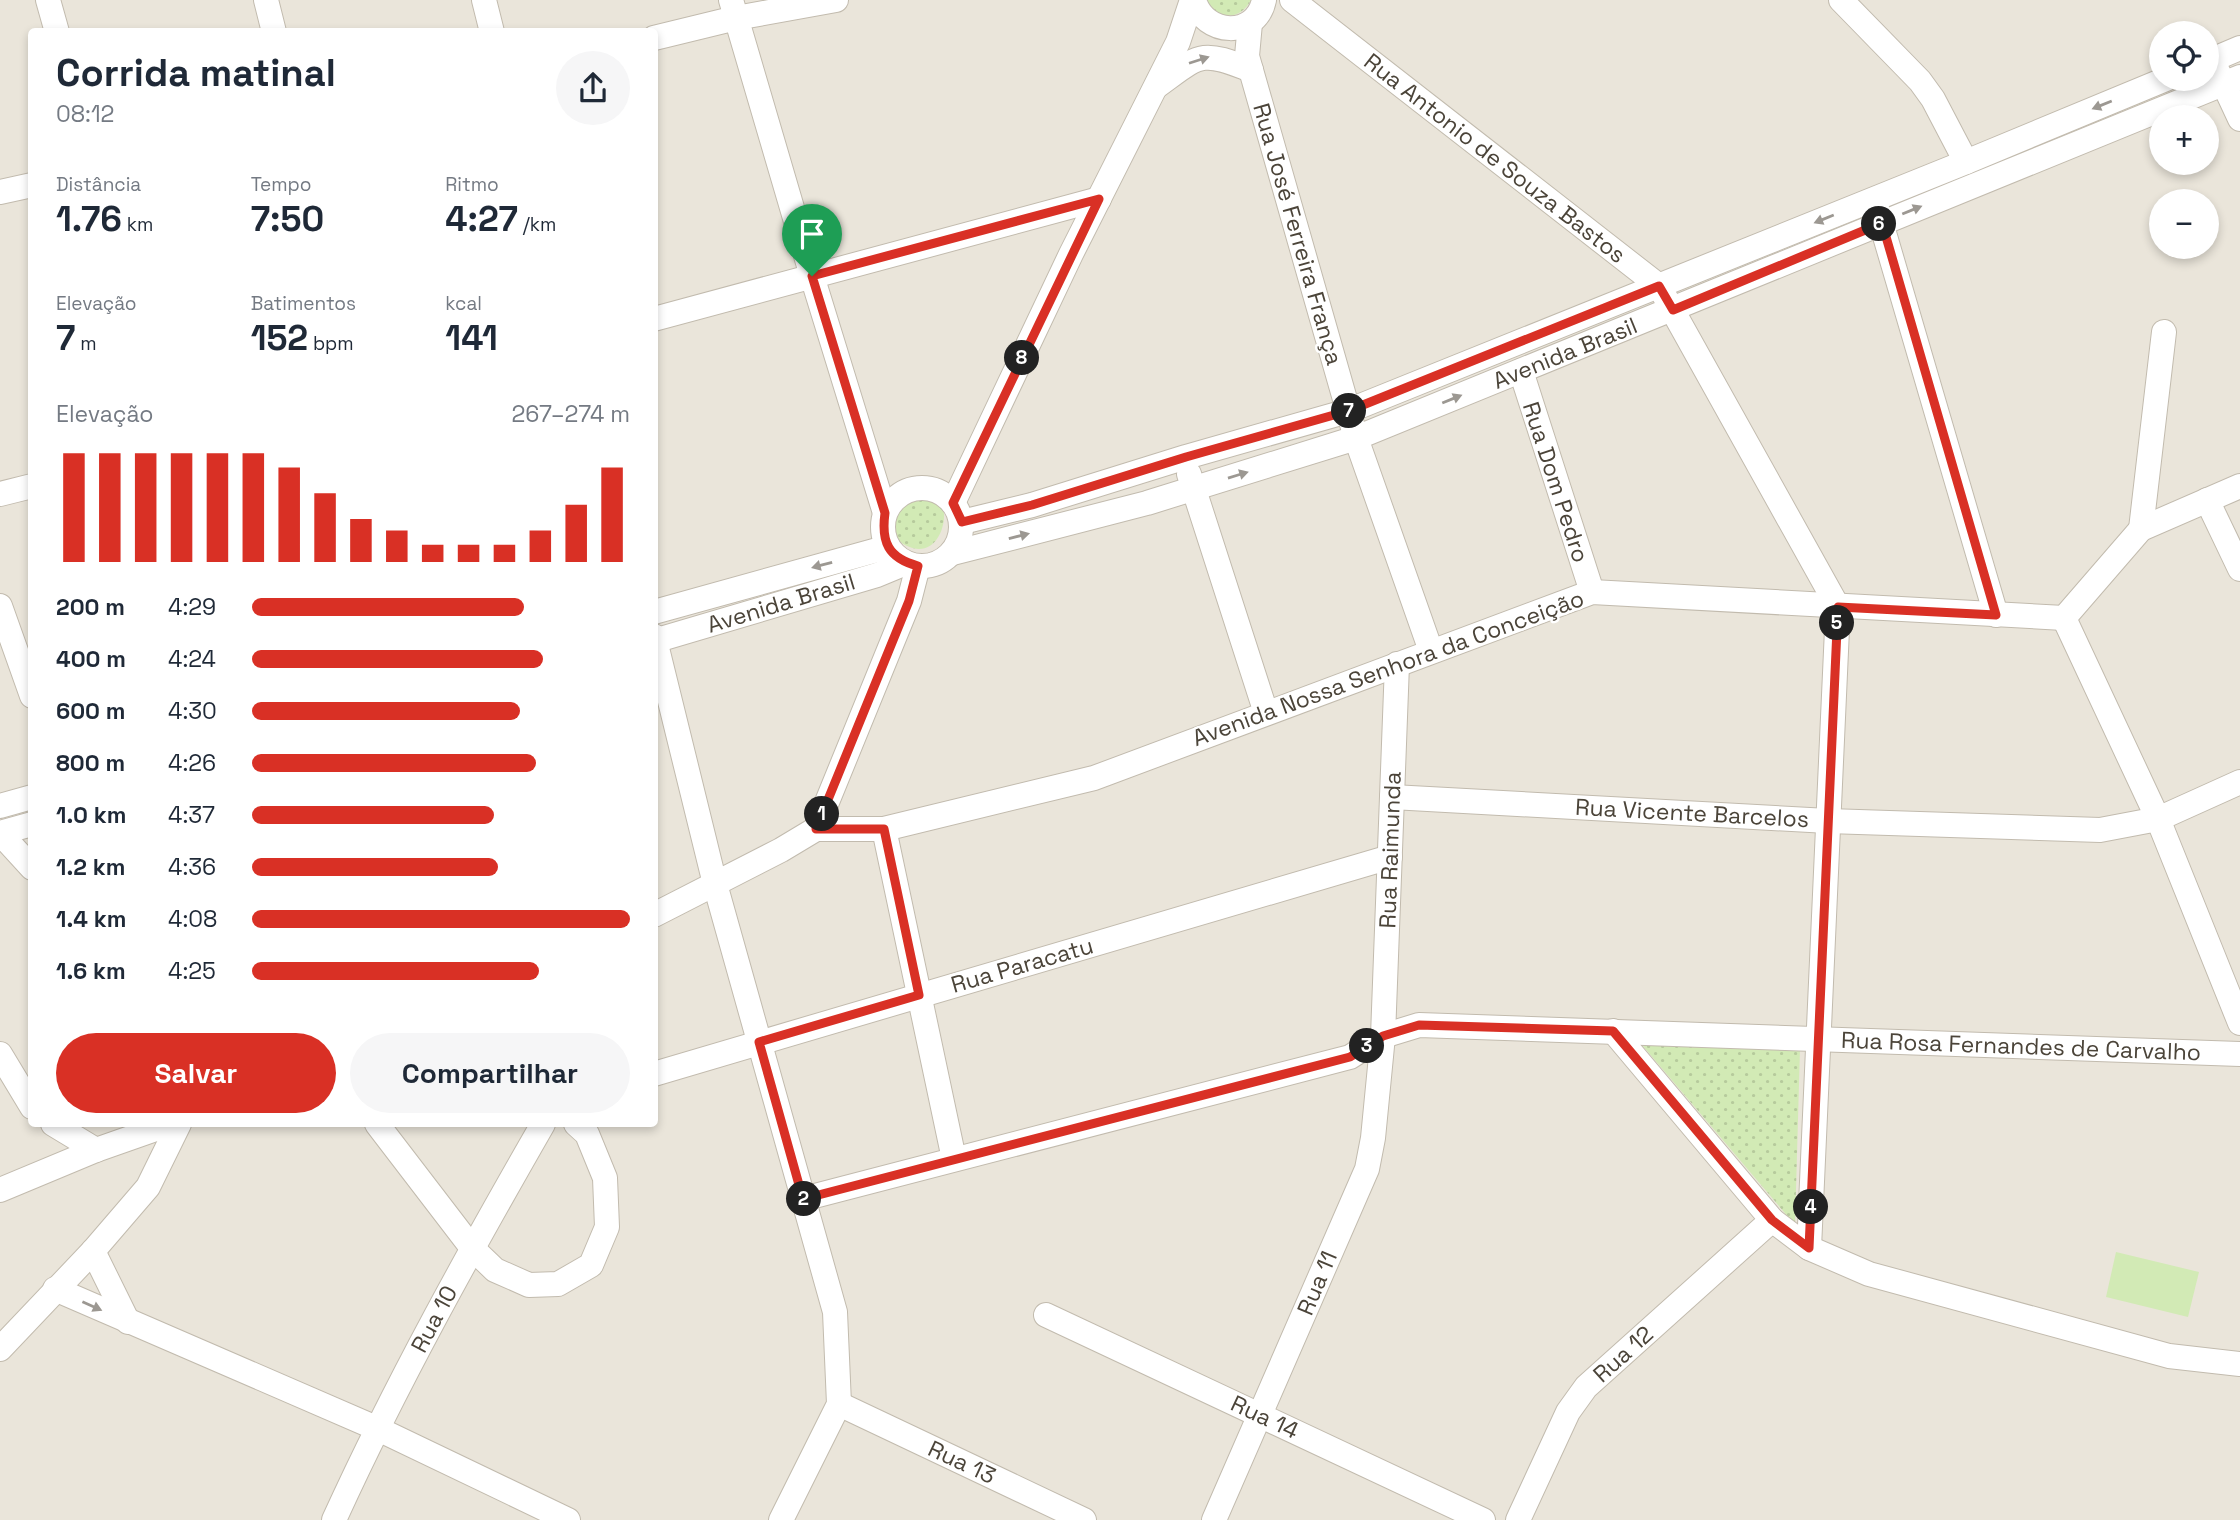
<!DOCTYPE html>
<html lang="pt">
<head>
<meta charset="utf-8">
<style>
	:root { --surface:#fff; --page:#f6f6f7; --text:#1f2937; --muted:#747a83; --accent:#d93025 }
	body { margin:0; font-family:"Space Grotesk",sans-serif; background:var(--page); color:var(--text); height:100vh; display:flex; flex-direction:column; font-size:26px; white-space:nowrap }
	* { box-sizing:border-box; margin:0 }
	p { font-size:23px; color:var(--muted) }
	.icon { flex:none; width:38px; height:38px; fill:none; stroke:currentColor; stroke-width:2; stroke-linecap:round; stroke-linejoin:round }
	.map { position:relative; flex:1; overflow:hidden }
	.panel { position:absolute; left:28px; top:28px; width:630px; height:1099px; display:flex; flex-direction:column; background:var(--surface); border-radius:7px; box-shadow:0 4px 10px #0003 }
	.panel>* { flex:none }
	.tools { position:absolute; left:2149px; top:21px; display:grid; gap:14px }
	.tools a { display:grid; place-items:center; width:70px; height:70px; border-radius:50%; background:var(--surface); box-shadow:0 4px 10px #0003; font-size:35px }
	.pin { position:absolute; display:grid; place-items:center; width:60px; height:60px; color:#fff; margin:-72px -30px; border-radius:50% 50% 50% 0; rotate:-45deg; box-shadow:0 0 7px #0007 }
	.pin .icon { rotate:45deg }
	.km { position:absolute; width:35px; height:35px; margin:-18px; border-radius:50%; background:#222; color:#fff; font-size:19px; line-height:35px; text-align:center }
	.round { display:grid; place-items:center; flex:none; width:74px; height:74px; border-radius:37px; background:var(--page) }
	.overview { display:flex; align-items:center; justify-content:space-between; height:119px; padding:0 28px }
	h1 { font-size:38px; font-weight:700; line-height:52px }
	.figures { display:grid; grid-template-columns:repeat(3,1fr); gap:10px; height:119px; padding:7px 28px }
	.figures div { display:grid; align-content:center }
	.figures b { font-size:35px; font-weight:700 }
	.figures small { font-size:19px; font-weight:400 }
	.figures p { font-size:19px }
	.chart { height:196px; padding:14px 28px }
	.chart p { display:flex; justify-content:space-between }
	.chart svg { width:100%; height:126px; margin-top:7px; stroke:var(--accent); stroke-width:6 }
	.button { display:flex; gap:14px; margin-top:auto; padding:14px 28px }
	.button a { flex:1; height:80px; border-radius:42px; background:var(--accent); color:#fff; font-size:28px; font-weight:700; line-height:80px; text-align:center }
	.button a+a { background:var(--page); color:var(--text) }
	ul { padding:0 28px; list-style:none; font-size:23px }
	li { display:grid; grid-template-columns:112px 84px 1fr; align-items:center; height:52px }
	li i { height:18px; border-radius:9px; background:var(--accent) }
	.map>svg:first-child { display:block }
	.residential { fill:#eae5da; fill-rule:evenodd }
	.park { fill:url(#park-dots) }
	.garden { fill:#d2eab5 }
	.lines { fill:none; stroke-linecap:round; stroke-linejoin:round }
	.minor-casing { stroke:#c2bbae; stroke-width:26 }
	.minor { stroke:#fff; stroke-width:24 }
	.oneway { fill:#9c9892 }
	.route-casing { stroke:#fff; stroke-width:14 }
	.route { stroke:#d93025; stroke-width:9 }
	.labels { text-anchor:middle; stroke-width:5; stroke-linejoin:round; paint-order:stroke }
	.street-label { font-size:23px; fill:#4b4439; stroke:#fff }
</style>
</head>
<body>
<div class="map">
<svg width="2240" height="1520" viewBox="0 0 2240 1520">
	<defs>
		<pattern id="park-dots" width="8" height="8" patternUnits="userSpaceOnUse" patternTransform="scale(1.75)"><rect width="8" height="8" fill="#d2eab5"/><path d="M2 2h.1M6 6h.1" fill="none" stroke="#b6ca9c" stroke-width="1.8" stroke-linecap="round"/></pattern>
	</defs>
	<rect width="100%" height="100%" fill="#f6f3ec"/>
	<!-- residential -->
	<path class="residential" d="M0,0H2240V1520H0ZM32,32H654V1124H32ZM2161,33H2207V79H2161ZM2161,117H2207V163H2161ZM2161,201H2207V247H2161Z"/>
	<!-- park -->
	<g class="park">
		<path d="M1207,0H1251C1241,20 1216,22 1207,0Z"/>
		<path d="M933,494C955,502 943,563 907,546C900,543 895,537 893,530C885,500 911,500 933,494Z"/>
		<polygon points="1642,1045 1800,1049 1795,1225"/>
	</g>
	<!-- garden -->
	<polygon class="garden" points="2116,1252 2199,1272 2188,1317 2106,1297"/>
	<g class="lines">
		<!-- minor casing -->
		<g class="minor-casing">
			<g id="minor">
				<polyline points="48,0 57,32"/>
				<polyline points="266,0 274,32"/>
				<polyline points="484,0 492,32"/>
				<polyline points="731,0 812,276 885,513"/>
				<path d="M1194,0C1204,36 1256,39 1264,0"/>
				<polyline points="1292,0 1659,286 1838,607 1809,1248"/>
				<polyline points="1841,0 1920,81 1933,99 1966,162"/>
				<polyline points="1250,23 1247,56 1356,438 1431,651"/>
				<polyline points="654,38 736,18 836,0"/>
				<polyline points="2212,59 2240,119"/>
				<polyline points="2207,62 2240,48"/>
				<path d="M1157,86C1200,55 1199,49 1251,70"/>
				<polyline points="0,192 32,185"/>
				<polyline points="1877,209 1996,615"/>
				<polyline points="654,319 1099,199"/>
				<polyline points="1521,371 1592,592"/>
				<polyline points="1189,474 1266,713"/>
				<circle cx="922" cy="527" r="39"/>
				<polyline points="0,494 32,486"/>
				<polyline points="2207,500 2240,569"/>
				<polyline points="953,503 1071,254 1178,42 1192,0"/>
				<polyline points="962,522 1032,505 1186,457 1348,411 1966,162 2166,79"/>
				<polyline points="2141,529 2164,332"/>
				<polyline points="953,553 1147,503 1356,438 2240,77"/>
				<polyline points="0,606 32,696"/>
				<polyline points="654,612 888,547"/>
				<polyline points="2064,618 2158,819 2240,1023"/>
				<polyline points="654,636 715,884 835,1312 839,1404 781,1520"/>
				<polyline points="654,641 877,575 906,563"/>
				<polyline points="1392,797 1828,821 2100,830 2158,819 2240,782"/>
				<polyline points="0,806 32,797"/>
				<polyline points="816,829 884,829 1094,778 1592,592 2064,618 2141,529 2240,486"/>
				<polyline points="884,829 954,1159"/>
				<polyline points="0,833 32,868"/>
				<polyline points="0,833 32,824"/>
				<polyline points="654,915 781,850 816,829 909,601 918,566"/>
				<polyline points="1613,1031 1772,1220 1809,1248 1869,1274 2169,1356 2240,1364"/>
				<polyline points="0,1054 32,1107"/>
				<polyline points="654,1074 1390,857"/>
				<polyline points="53,1124 96,1150"/>
				<polyline points="377,1124 472,1248 495,1270 529,1285 558,1284 591,1265 607,1227 605,1178 587,1134 576,1124"/>
				<polyline points="0,1190 96,1150 170,1124"/>
				<polyline points="803,1199 1350,1057 1383,1036 1419,1025 2240,1054"/>
				<polyline points="93,1251 128,1322"/>
				<polyline points="55,1289 376,1428 568,1520"/>
				<polyline points="1046,1315 1483,1520"/>
				<polyline points="0,1349 93,1251 148,1187 179,1124"/>
				<polyline points="839,1404 1084,1520"/>
				<path d="M334,1520C396,1384 469,1253 543,1124"/>
				<polyline points="1214,1520 1367,1169 1373,1138 1383,1036 1397,664"/>
				<polyline points="1518,1520 1568,1412 1586,1387 1772,1220"/>
			</g>
		</g>
		<!-- minor -->
		<use href="#minor" class="minor"/>
	</g>
	<!-- one-way arrows -->
	<defs><path id="oneway-solid" d="M-6-.8H1V-3.2L6.5 0L1 3.2V.8H-6Z" transform="scale(1.75)"/></defs>
	<g class="oneway">
		<use href="#oneway-solid" transform="translate(1199 60) rotate(-18)"/>
		<use href="#oneway-solid" transform="translate(2102 105) rotate(158)"/>
		<use href="#oneway-solid" transform="translate(1912 210) rotate(-22)"/>
		<use href="#oneway-solid" transform="translate(1824 219) rotate(158)"/>
		<use href="#oneway-solid" transform="translate(1452 399) rotate(-22)"/>
		<use href="#oneway-solid" transform="translate(1238 475) rotate(-17)"/>
		<use href="#oneway-solid" transform="translate(1019 536) rotate(-14)"/>
		<use href="#oneway-solid" transform="translate(822 565) rotate(165)"/>
		<use href="#oneway-solid" transform="translate(92 1306) rotate(24)"/>
	</g>
	<g class="lines">
		<!-- route casing -->
		<g class="route-casing">
			<path id="route" d="M1099,199L953,503L962,522L1032,505L1186,457L1348,411L1659,286L1673,310L1882,223L1996,615L1838,607L1809,1248L1772,1220L1613,1031L1419,1025L1383,1036L1350,1057L803,1199L759,1042L919,995L884,829H816L909,601L918,566C888,558 881,542 885,513L812,276Z"/>
		</g>
		<!-- route -->
		<use href="#route" class="route"/>
	</g>
	<g class="labels">
		<!-- street labels -->
		<g class="street-label">
			<text transform="translate(1495 158) rotate(38)" y="8">Rua Antonio de Souza Bastos</text>
			<text transform="translate(1298 234) rotate(74)" y="8">Rua José Ferreira França</text>
			<text transform="translate(1565 353) rotate(-22)" y="8">Avenida Brasil</text>
			<text transform="translate(1556 482) rotate(72)" y="8">Rua Dom Pedro</text>
			<text transform="translate(781 603) rotate(-17)" y="8">Avenida Brasil</text>
			<text transform="translate(1388 668) rotate(-20)" y="8">Avenida Nossa Senhora da Conceição</text>
			<text transform="translate(1692 813) rotate(3)" y="8">Rua Vicente Barcelos</text>
			<text transform="translate(1390 850) rotate(-88)" y="8">Rua Raimunda</text>
			<text transform="translate(1022 965) rotate(-16)" y="8">Rua Paracatu</text>
			<text transform="translate(2021 1046) rotate(2)" y="8">Rua Rosa Fernandes de Carvalho</text>
			<text transform="translate(1317 1283) rotate(-67)" y="8">Rua 11</text>
			<text transform="translate(434 1319) rotate(-62)" y="8">Rua 10</text>
			<text transform="translate(1623 1354) rotate(-42)" y="8">Rua 12</text>
			<text transform="translate(1265 1417) rotate(25)" y="8">Rua 14</text>
			<text transform="translate(962 1462) rotate(25)" y="8">Rua 13</text>
		</g>
	</g>
</svg>
<div class="tools">
<a><svg class="icon" aria-label="locate" viewBox="0 0 24 24"><circle cx="12" cy="12" r="6"/><path d="M12 2v4M12 18v4M2 12h4M18 12h4"/></svg></a>
<a>+</a>
<a>−</a>
</div>
<div class="pin" style="left:812px;top:276px;background:#1e9e55"><svg class="icon" aria-label="arrive" viewBox="0 0 24 24"><path d="M6 21V4h12l-3 4 3 4H6"/></svg></div>
<b class="km" style="left:822px;top:814px">1</b>
<b class="km" style="left:804px;top:1199px">2</b>
<b class="km" style="left:1367px;top:1046px">3</b>
<b class="km" style="left:1811px;top:1207px">4</b>
<b class="km" style="left:1837px;top:623px">5</b>
<b class="km" style="left:1879px;top:224px">6</b>
<b class="km" style="left:1349px;top:411px">7</b>
<b class="km" style="left:1022px;top:358px">8</b>
<section class="panel">
<div class="overview"><div><h1>Corrida matinal</h1><p>08:12</p></div><a class="round"><svg class="icon" aria-label="share" viewBox="0 0 24 24"><path d="M12 15V3M7 8l5-5 5 5M5 13v7h14v-7"/></svg></a></div>
<div class="figures">
<div><p>Distância</p><b>1.76<small> km</small></b></div>
<div><p>Tempo</p><b>7:50</b></div>
<div><p>Ritmo</p><b>4:27<small> /km</small></b></div>
</div>
<div class="figures">
<div><p>Elevação</p><b>7<small> m</small></b></div>
<div><p>Batimentos</p><b>152<small> bpm</small></b></div>
<div><p>kcal</p><b>141</b></div>
</div>
<div class="chart"><p><span>Elevação</span>267–274 m</p>
<svg viewBox="0 0 160 44" preserveAspectRatio="none"><path d="M5 44V6M15 44V6M25 44V6M35 44V6M45 44V6M55 44V6M65 44V11M75 44V20M85 44V29M95 44V33M105 44V38M115 44V38M125 44V38M135 44V33M145 44V24M155 44V11"/></svg>
</div>
<ul>
<li><b>200 m</b>4:29<i style="width:72%"></i></li>
<li><b>400 m</b>4:24<i style="width:77%"></i></li>
<li><b>600 m</b>4:30<i style="width:71%"></i></li>
<li><b>800 m</b>4:26<i style="width:75%"></i></li>
<li><b>1.0 km</b>4:37<i style="width:64%"></i></li>
<li><b>1.2 km</b>4:36<i style="width:65%"></i></li>
<li><b>1.4 km</b>4:08<i style="width:100%"></i></li>
<li><b>1.6 km</b>4:25<i style="width:76%"></i></li>
</ul>
<div class="button"><a>Salvar</a><a>Compartilhar</a></div>
</section>
</div>
</body>
</html>
